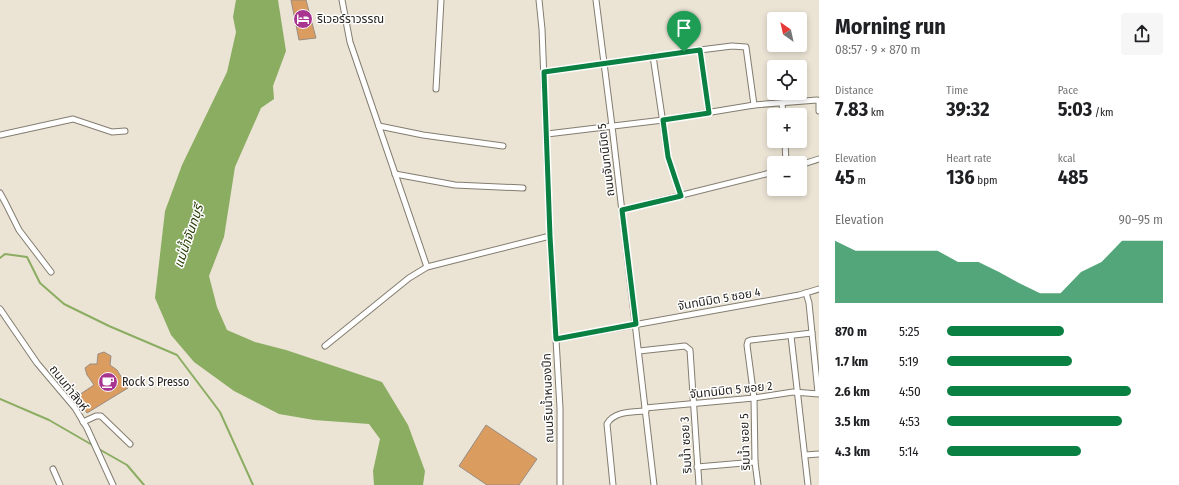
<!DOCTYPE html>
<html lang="en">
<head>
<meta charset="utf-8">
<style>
	:root { --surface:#fff; --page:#f6f6f6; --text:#202124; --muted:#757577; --accent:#0b8043 }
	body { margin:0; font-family:"Fira Sans Condensed","Noto Sans Thai",sans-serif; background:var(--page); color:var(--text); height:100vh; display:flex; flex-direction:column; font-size:15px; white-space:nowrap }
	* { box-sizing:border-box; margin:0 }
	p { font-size:13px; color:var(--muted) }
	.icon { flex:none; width:22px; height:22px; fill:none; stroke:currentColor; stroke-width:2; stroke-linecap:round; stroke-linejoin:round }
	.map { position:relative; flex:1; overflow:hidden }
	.side { display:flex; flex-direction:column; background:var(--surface); width:360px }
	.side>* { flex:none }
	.needle { width:26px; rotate:326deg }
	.fabs { position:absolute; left:767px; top:12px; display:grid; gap:8px }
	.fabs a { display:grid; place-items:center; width:40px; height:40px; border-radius:4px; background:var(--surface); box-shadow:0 2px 6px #0003; font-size:20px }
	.pin { position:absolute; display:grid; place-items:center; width:34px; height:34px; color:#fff; margin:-41px -17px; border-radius:50% 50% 50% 0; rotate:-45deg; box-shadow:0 0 4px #0007 }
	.pin .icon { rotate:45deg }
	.round { display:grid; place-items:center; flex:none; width:42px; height:42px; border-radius:4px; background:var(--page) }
	.overview { display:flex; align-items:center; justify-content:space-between; height:68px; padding:0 16px }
	h1 { font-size:22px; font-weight:700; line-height:30px }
	.metrics { display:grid; grid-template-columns:repeat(3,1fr); gap:6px; height:68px; padding:4px 16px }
	.metrics div { display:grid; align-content:center }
	.metrics b { font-size:20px; font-weight:700 }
	.metrics small { font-size:11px; font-weight:400 }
	.metrics p { font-size:11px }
	.chart { height:112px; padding:8px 16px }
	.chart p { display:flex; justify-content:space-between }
	.chart svg { width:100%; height:72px; margin-top:4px; fill:var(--accent); opacity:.7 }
	ul { padding:0 16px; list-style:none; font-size:13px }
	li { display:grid; grid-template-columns:64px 48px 1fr; align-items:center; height:30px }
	li i { height:10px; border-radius:5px; background:var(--accent) }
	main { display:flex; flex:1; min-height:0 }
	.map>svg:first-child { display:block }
	.water { fill:#8bad62 }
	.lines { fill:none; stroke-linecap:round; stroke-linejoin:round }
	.stream { stroke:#8bad62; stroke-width:2 }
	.building { fill:#db9c5f; stroke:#988c82 }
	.minor-casing { stroke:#837d70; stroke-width:7 }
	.minor { stroke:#fff; stroke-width:5 }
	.route-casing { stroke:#fff; stroke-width:8 }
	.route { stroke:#0b8043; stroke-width:5 }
	.labels { text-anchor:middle; stroke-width:3; stroke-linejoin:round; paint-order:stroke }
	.poi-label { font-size:12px; fill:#282520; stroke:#fff; text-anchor:start }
	.street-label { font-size:12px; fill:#282520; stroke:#fff }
	.water-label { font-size:13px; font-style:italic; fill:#293f07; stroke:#fff }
</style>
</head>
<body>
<main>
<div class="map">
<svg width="819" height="485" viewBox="0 0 819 485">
	<rect width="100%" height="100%" fill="#ebe4d5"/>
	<!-- water -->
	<polygon class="water" points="236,0 278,0 286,51 273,86 274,99 261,108 235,167 224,237 209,276 217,307 227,330 255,342 286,350 382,382 408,425 425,471 423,485 374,485 373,471 380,439 369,424 314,420 279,414 234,391 194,362 171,335 155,298 165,211 182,165 227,72 236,32 233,17"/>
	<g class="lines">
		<!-- stream -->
		<g class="stream">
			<polyline points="0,258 5,254 27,257 40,283 64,304 109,326 177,355 220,412 253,485"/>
			<polyline points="0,399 49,420 94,446"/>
			<polyline points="97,448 127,465 144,485"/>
		</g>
	</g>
	<!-- building -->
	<g class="building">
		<polygon points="291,0 306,0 316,38 299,40"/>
		<polygon points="104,352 111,356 110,365 117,370 128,388 87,413 76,397 94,385 90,379 87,375 85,368 90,364 97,364 98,354"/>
		<polygon points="486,425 537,459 519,485 487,485 459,466"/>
	</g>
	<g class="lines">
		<!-- minor casing -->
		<g class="minor-casing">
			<g id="minor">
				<polyline points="342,0 350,42 427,267"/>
				<polyline points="539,0 542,29 550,236 560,408 560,485"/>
				<polyline points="596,0 612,126 654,485"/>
				<polyline points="681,17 684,52"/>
				<polyline points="700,50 709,113"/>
				<polyline points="653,56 668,157 681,196"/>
				<polyline points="544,72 700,50 732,46 746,47 754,105"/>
				<polyline points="436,89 441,0"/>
				<polyline points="782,103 783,115"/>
				<polyline points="379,126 423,135 503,146"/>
				<polyline points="547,134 663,120 754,105 817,100 819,101 819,111"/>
				<polyline points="0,135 73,119 112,132 125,131"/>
				<polyline points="785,141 786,163"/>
				<polyline points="800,165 819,159"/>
				<polyline points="395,174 455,185 523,188"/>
				<polyline points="0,193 5,202 19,230 51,272"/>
				<polyline points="622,210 774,172"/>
				<polyline points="806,293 809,303 818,393"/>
				<polyline points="0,309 37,363 75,408 87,428 113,485"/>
				<polyline points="791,336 808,485"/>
				<polyline points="556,339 799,295 819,289"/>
				<polyline points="325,346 409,278 427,267 550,236"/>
				<polyline points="639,351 685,346 690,350 699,485"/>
				<polyline points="645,408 754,398 793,392 819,394"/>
				<polyline points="83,422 96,416 101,416 130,444"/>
				<polyline points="805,455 819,454"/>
				<polyline points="697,467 755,462"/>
				<polyline points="53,469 60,485"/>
				<path d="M613,485L607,424C614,411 633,412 646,411"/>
				<polyline points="758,485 755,462 754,398 747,345 748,341 751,340 812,333"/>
			</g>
		</g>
		<!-- minor -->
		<use href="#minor" class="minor"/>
	</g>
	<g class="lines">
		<!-- route casing -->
		<g class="route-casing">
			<polygon id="route" points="700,50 709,113 663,120 668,157 681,196 622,210 636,324 556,339 550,236 544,72"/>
		</g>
		<!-- route -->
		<use href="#route" class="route"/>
	</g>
	<!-- icons -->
	<defs>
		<g id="hotel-disc" transform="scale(1)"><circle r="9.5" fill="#a83590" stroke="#fff"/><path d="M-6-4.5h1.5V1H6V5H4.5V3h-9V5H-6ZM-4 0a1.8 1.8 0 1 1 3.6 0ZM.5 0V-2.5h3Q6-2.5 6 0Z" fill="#fff"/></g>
		<g id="cafe-disc" transform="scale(1)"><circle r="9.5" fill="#a83590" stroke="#fff"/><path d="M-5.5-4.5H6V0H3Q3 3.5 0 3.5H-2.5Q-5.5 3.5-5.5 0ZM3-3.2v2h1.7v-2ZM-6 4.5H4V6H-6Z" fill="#fff"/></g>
	</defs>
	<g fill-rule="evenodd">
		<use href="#hotel-disc" x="303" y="19"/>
		<use href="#cafe-disc" x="108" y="382"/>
	</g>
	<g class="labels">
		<!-- poi labels -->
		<g class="poi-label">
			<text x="317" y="23">ริเวอร์ราวรรณ</text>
			<text x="122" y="386">Rock S Presso</text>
		</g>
		<!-- street labels -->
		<g class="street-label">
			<text transform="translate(606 160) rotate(-97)" y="4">ถนนจันทนิมิต 5</text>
			<text transform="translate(719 299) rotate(-10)" y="4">จันทนิมิต 5 ซอย 4</text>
			<text transform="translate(69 388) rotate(52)" y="4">ถนนท่าสิงห์</text>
			<text transform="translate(731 390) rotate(-6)" y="4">จันทนิมิต 5 ซอย 2</text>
			<text transform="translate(548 398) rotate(-92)" y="4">ถนนริมน้ำหนองปึก</text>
			<text transform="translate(745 442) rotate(-92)" y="4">ริมน้ำ ซอย 5</text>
			<text transform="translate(686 445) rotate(-93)" y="4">ริมน้ำ ซอย 3</text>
		</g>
		<!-- water labels -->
		<g class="water-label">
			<text transform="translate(188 236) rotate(-71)" y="5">แม่น้ำจันทบุรี</text>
		</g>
	</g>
</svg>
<div class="fabs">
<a><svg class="needle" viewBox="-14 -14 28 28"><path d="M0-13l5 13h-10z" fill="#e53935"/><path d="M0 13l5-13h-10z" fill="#757577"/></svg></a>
<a><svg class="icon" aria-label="locate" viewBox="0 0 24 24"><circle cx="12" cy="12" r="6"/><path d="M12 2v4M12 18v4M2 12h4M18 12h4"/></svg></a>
<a>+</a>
<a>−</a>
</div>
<div class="pin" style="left:684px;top:52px;background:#1e9e55"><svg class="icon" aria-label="arrive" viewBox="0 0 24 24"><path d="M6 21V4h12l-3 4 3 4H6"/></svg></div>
</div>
<section class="side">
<div class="overview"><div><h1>Morning run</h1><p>08:57 · 9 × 870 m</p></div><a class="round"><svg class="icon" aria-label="share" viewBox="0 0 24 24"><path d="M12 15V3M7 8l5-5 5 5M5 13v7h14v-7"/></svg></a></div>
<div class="metrics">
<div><p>Distance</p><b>7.83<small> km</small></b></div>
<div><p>Time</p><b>39:32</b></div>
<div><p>Pace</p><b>5:03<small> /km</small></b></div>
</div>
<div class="metrics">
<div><p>Elevation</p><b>45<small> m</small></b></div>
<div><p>Heart rate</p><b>136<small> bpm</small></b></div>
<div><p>kcal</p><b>485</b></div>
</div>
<div class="chart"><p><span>Elevation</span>90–95 m</p>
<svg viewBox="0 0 160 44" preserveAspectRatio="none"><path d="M0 44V6L10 12L20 12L30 12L40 12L50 12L60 19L70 19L80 25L90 32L100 38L110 38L120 25L130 19L140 6L150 6L160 6V44z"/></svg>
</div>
<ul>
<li><b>870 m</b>5:25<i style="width:54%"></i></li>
<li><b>1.7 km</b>5:19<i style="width:58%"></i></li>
<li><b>2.6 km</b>4:50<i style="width:85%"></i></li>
<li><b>3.5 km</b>4:53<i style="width:81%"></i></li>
<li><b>4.3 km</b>5:14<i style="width:62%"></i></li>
</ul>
</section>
</main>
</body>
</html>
